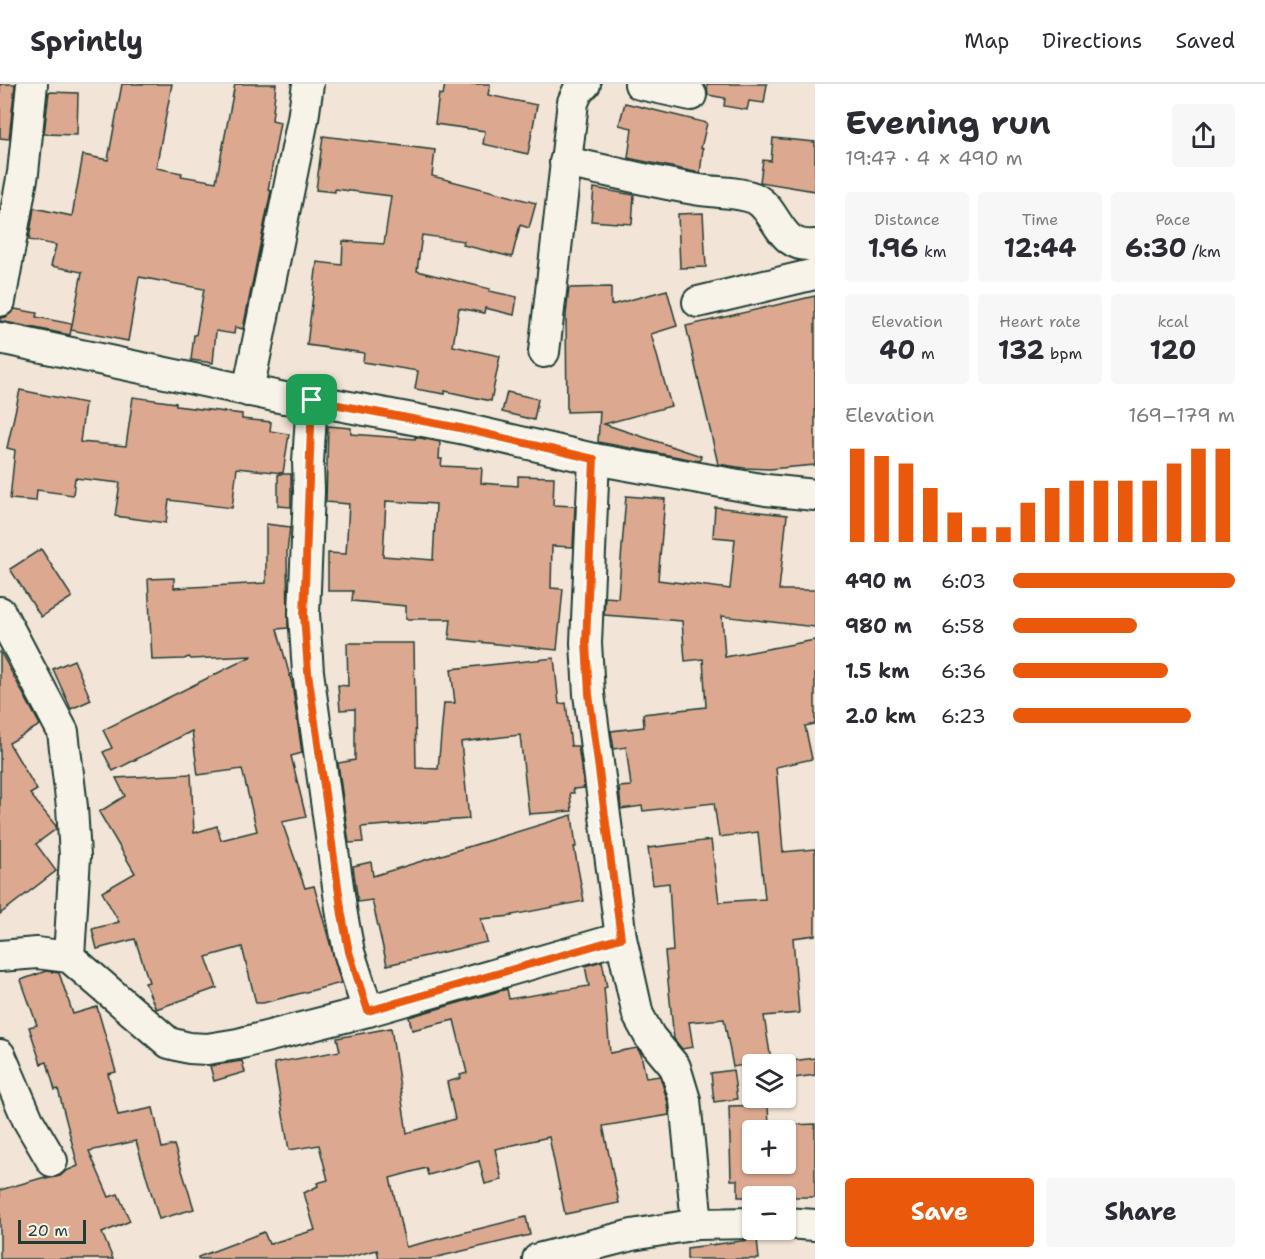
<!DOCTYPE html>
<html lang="en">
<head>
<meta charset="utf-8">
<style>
	:root { --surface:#fff; --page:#f7f7f7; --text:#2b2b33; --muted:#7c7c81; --line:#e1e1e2; --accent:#ea580c }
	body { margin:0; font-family:"Shantell Sans",sans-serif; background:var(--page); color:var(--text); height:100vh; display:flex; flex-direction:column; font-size:22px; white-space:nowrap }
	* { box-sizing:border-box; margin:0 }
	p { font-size:20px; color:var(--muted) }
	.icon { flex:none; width:33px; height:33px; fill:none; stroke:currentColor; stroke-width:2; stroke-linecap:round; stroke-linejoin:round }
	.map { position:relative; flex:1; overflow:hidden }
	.details { display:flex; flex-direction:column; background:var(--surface); width:450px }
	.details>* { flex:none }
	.controls { position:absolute; left:742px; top:970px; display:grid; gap:12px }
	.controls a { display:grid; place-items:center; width:54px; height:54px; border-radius:6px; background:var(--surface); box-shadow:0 2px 4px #0004; font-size:30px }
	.scale { position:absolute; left:18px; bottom:15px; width:68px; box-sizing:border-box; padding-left:6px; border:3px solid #1f3d34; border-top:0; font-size:16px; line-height:21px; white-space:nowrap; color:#1f3d34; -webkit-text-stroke:4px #f7f3e8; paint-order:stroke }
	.pin { position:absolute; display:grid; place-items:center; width:51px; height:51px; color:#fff; margin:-26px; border-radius:12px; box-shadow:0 3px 9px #0006 }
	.round { display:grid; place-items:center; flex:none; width:63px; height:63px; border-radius:6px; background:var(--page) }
	.overview { display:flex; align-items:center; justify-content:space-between; height:102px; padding:0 30px }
	h1 { font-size:33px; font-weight:700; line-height:45px }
	.stats { display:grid; grid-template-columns:repeat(3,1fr); gap:9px; height:102px; padding:6px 30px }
	.stats div { display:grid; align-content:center; border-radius:6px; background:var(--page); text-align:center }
	.stats b { font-size:26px; font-weight:700 }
	.stats small { font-size:16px; font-weight:400 }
	.stats p { font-size:16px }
	.chart { height:168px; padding:12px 30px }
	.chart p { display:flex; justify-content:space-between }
	.chart svg { width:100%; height:108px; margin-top:6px; stroke:var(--accent); stroke-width:6 }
	.primary-button { display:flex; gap:12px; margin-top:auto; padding:12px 30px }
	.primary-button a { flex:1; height:69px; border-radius:6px; background:var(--accent); color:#fff; font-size:24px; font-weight:700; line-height:69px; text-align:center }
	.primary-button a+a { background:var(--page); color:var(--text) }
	ul { padding:0 30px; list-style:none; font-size:20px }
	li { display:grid; grid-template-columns:96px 72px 1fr; align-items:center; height:45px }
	li i { height:15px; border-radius:8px; background:var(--accent) }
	header { display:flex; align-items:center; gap:36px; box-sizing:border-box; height:84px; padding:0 30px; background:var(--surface); border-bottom:2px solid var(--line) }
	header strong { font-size:28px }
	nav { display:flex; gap:33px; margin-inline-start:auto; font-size:21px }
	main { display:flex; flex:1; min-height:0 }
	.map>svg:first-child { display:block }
	.building { fill:#dca990; stroke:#1f3d34; stroke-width:1.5; fill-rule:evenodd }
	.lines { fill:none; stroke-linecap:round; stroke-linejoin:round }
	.minor-casing { stroke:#1f3d34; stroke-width:34 }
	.minor { stroke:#f7f3e8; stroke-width:30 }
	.route-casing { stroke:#fff; stroke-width:12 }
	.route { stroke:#ea580c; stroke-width:8 }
</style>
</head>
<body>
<header>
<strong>Sprintly</strong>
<nav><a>Map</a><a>Directions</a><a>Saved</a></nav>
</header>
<main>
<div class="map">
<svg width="815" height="1175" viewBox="0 0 815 1175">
	<rect width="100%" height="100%" fill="#f2e4d6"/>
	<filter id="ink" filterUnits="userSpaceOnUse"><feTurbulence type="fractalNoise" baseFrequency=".0167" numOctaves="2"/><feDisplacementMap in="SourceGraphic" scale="12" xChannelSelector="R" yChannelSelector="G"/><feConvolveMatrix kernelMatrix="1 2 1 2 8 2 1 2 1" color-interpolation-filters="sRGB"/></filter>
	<g filter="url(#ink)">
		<!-- building -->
		<g class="building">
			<polygon points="0,0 15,0 9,55 0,54"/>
			<polygon points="122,0 172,0 156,84 182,89 181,92 216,98 235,0 276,0 272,36 280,38 268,106 271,107 243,245 235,243 234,250 216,247 213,279 191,276 194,251 196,251 204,205 139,193 128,257 71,246 82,188 51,182 56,161 29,156 34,124 72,132 83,71 108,76"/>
			<polygon points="445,0 490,0 488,11 537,21 528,70 483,60 485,47 435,40 439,10 443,11"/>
			<polygon points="707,0 767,0 764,19 749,17 747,26 724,22 725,14 708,11"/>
			<polygon points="49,8 78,9 77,51 44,50"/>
			<polygon points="625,19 707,39 701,64 703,65 700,89 628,74 632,44 619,41"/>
			<polygon points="323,52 435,66 432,92 536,119 529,144 520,141 512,173 463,161 464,157 422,151 417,187 490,205 489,207 517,213 514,231 485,224 484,229 459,224 453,262 500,272 491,317 445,307 445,310 415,305 418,287 363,278 364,269 307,261 317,178 342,181 343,157 384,160 391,112 335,105 335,108 316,106"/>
			<polygon points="773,54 815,58 815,107 760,98 763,76 771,77"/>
			<polygon points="594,104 634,111 632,140 591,137"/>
			<polygon points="703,129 706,183 680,184 678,130"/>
			<polygon points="611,203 611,221 667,206 677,242 651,250 671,322 604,340 701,372 700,377 598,358 600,327 567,328 566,231 569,204"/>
			<polygon points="815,212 815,381 770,385 744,384 718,380 686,242"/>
			<polygon points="15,225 37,229 36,233 72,240 70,251 0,237 0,234 6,233"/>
			<polygon points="20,306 85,319 80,358 126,362 133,313 176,319 176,322 242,330 242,335 271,338 270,347 289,350 283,389 237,384 232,424 169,416 166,439 115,432 120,399 75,394 73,411 37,406 36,417 10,415 15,366 7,364"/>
			<polygon points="507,308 538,315 534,336 502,328"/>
			<path d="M328,342L351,344V350L415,355V353L440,358L439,375H442L441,382L482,384L481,399L518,402V392L554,393L553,421L575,422L573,463L552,462L551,504L563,505L557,566L449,555L451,535H406V522L352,517L353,507H328V469L346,470L349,420L326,418ZM386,417L436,420L433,476L383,472Z"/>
			<polygon points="278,390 291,390 291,423 278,422"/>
			<polygon points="626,412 665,415 658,496 730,505 735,455 713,453 715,423 787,431 779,506 815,506 815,543 722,532 725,573 815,556 815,640 805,642 812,675 776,683 783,768 815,765 815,851 793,854 799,929 764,932 771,976 733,983 724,935 689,938 693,963 682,965 674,955 665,868 673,867 669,799 653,801 648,764 711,756 719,818 765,815 758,748 719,753 714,719 643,727 642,722 621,725 619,703 631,702 626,663 614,665 611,647 644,643 643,630 706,623 703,575 685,577 682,537 604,531 605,513 618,514"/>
			<polygon points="266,440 290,443 287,468 288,544 277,545 292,600 302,669 291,672 306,733 282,738 305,804 314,802 341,899 263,919 256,919 242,863 206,873 217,904 156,925 145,899 149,898 135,855 97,865 92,845 119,838 102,808 135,789 99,728 125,712 116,694 191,690 194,749 217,742 221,756 257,747 242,685 198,691 192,647 113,687 103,668 112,664 103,646 252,572 191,575 189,573 184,575 152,576 148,495 174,494 174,504 266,499"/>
			<polygon points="41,465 72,513 41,533 10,485"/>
			<polygon points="347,559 414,559 416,684 438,685 444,619 455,619 451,585 554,574 559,620 566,619 571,662 578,662 584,704 573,705 574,709 570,709 572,727 529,730 520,651 461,658 469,735 361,743 363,758 349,759 338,679 355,676 355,625 340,626 338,601 348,602"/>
			<polygon points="0,567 40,641 9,659 37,706 30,710 56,742 56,745 36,760 56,787 0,830"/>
			<polygon points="74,576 91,616 71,625 53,585"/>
			<polygon points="572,731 576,763 574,763 584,817 512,831 512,832 481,835 487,858 387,881 372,816 358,818 353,782 371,778 373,792"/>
			<polygon points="602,877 607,903 604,904 610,969 637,964 641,970 646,994 660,992 668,1019 669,1031 603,1042 619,1119 565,1130 549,1053 495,1065 502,1096 485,1100 479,1077 428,1091 426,1084 390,1094 406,1163 526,1133 530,1151 429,1175 379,1175 377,1166 342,1175 198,1175 198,1173 264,1148 269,1160 315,1146 304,1109 318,1102 317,1099 328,1096 319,1061 289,1066 274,979 340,967 337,954 391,944 407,1049 455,1035 447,998 461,994 460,991 467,989 454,936 412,946 409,933 507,905 509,915 589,902 585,882"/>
			<polygon points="46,887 59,889 73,930 97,923 116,988 108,990 118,1031 153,1024 162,1064 174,1061 194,1125 159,1135 136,1057 89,1067 109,1113 118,1110 130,1137 102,1149 113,1175 0,1175 0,1106 45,1093 45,1095 60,1092 66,1087 78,1082 58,1005 55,1006 47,978 41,980 29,943 37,941 21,896"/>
			<polygon points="815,974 815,991 794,994 792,977"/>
			<polygon points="242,977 245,988 214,997 210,982"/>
			<polygon points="733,986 737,1015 714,1018 711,989"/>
			<path d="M768,1021L769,1042L815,1040V1113H738V1096H731L729,1022ZM753,1047H786V1080H753Z"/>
			<polygon points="757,1155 759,1175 687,1175 687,1164"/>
		</g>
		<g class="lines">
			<!-- minor casing -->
			<g class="minor-casing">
				<g id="minor">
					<polyline points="640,0 691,11"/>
					<path d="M565,78C610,87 655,99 700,106C718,109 736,107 754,114C779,126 777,165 815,161"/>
					<polyline points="0,217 23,89 32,0"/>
					<polyline points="698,218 815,190"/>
					<polyline points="0,254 284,314 312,316 460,344 594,375 766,406 815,411"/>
					<polyline points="544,268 573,18 578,7 585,0"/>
					<polyline points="248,307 303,35 308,0"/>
					<polyline points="312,316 308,378 309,407 304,530 308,588 342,831 349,868 368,927"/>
					<polyline points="594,375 586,559 589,610 621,854 638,931 650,953 675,983 685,1016 697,1140"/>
					<polyline points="0,528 63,648 72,723 75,772 69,873"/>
					<polyline points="0,872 37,869 69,873 169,959 189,964 207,965 238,960 368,927 621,854"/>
					<polyline points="0,971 28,1036 52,1077"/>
					<polyline points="786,1139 815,1141"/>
					<polyline points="538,1175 632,1151 674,1144 697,1140 753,1139"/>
				</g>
			</g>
			<!-- minor -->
			<use href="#minor" class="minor"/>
		</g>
	</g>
	<g class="lines" filter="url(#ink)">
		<!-- route casing -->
		<g class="route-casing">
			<polygon id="route" points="312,316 460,344 594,375 586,559 589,610 621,854 368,927 349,868 342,831 308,588 304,531"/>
		</g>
		<!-- route -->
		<use href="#route" class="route"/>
	</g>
</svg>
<div class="controls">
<a><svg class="icon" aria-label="layers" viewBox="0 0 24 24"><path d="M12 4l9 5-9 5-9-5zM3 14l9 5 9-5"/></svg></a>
<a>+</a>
<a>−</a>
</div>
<div class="scale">20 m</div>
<div class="pin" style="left:312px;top:316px;background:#1e9e55"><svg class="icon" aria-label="arrive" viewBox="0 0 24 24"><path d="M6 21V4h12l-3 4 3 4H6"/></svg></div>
</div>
<section class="details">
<div class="overview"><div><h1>Evening run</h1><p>19:47 · 4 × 490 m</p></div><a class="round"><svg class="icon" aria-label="share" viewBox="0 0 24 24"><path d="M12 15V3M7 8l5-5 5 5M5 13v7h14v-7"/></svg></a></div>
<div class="stats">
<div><p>Distance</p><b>1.96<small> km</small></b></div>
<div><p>Time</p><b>12:44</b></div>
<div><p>Pace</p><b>6:30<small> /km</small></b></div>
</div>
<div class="stats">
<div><p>Elevation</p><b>40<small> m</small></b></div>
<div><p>Heart rate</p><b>132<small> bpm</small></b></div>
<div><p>kcal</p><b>120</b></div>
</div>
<div class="chart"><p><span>Elevation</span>169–179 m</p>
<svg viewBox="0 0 160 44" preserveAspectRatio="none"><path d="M5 44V6M15 44V9M25 44V12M35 44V22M45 44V32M55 44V38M65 44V38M75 44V28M85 44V22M95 44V19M105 44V19M115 44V19M125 44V19M135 44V12M145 44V6M155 44V6"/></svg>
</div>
<ul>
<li><b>490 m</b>6:03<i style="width:100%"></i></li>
<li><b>980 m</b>6:58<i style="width:56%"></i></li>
<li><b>1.5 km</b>6:36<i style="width:70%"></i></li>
<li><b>2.0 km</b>6:23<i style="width:80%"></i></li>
</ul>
<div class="primary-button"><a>Save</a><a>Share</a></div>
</section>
</main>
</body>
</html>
